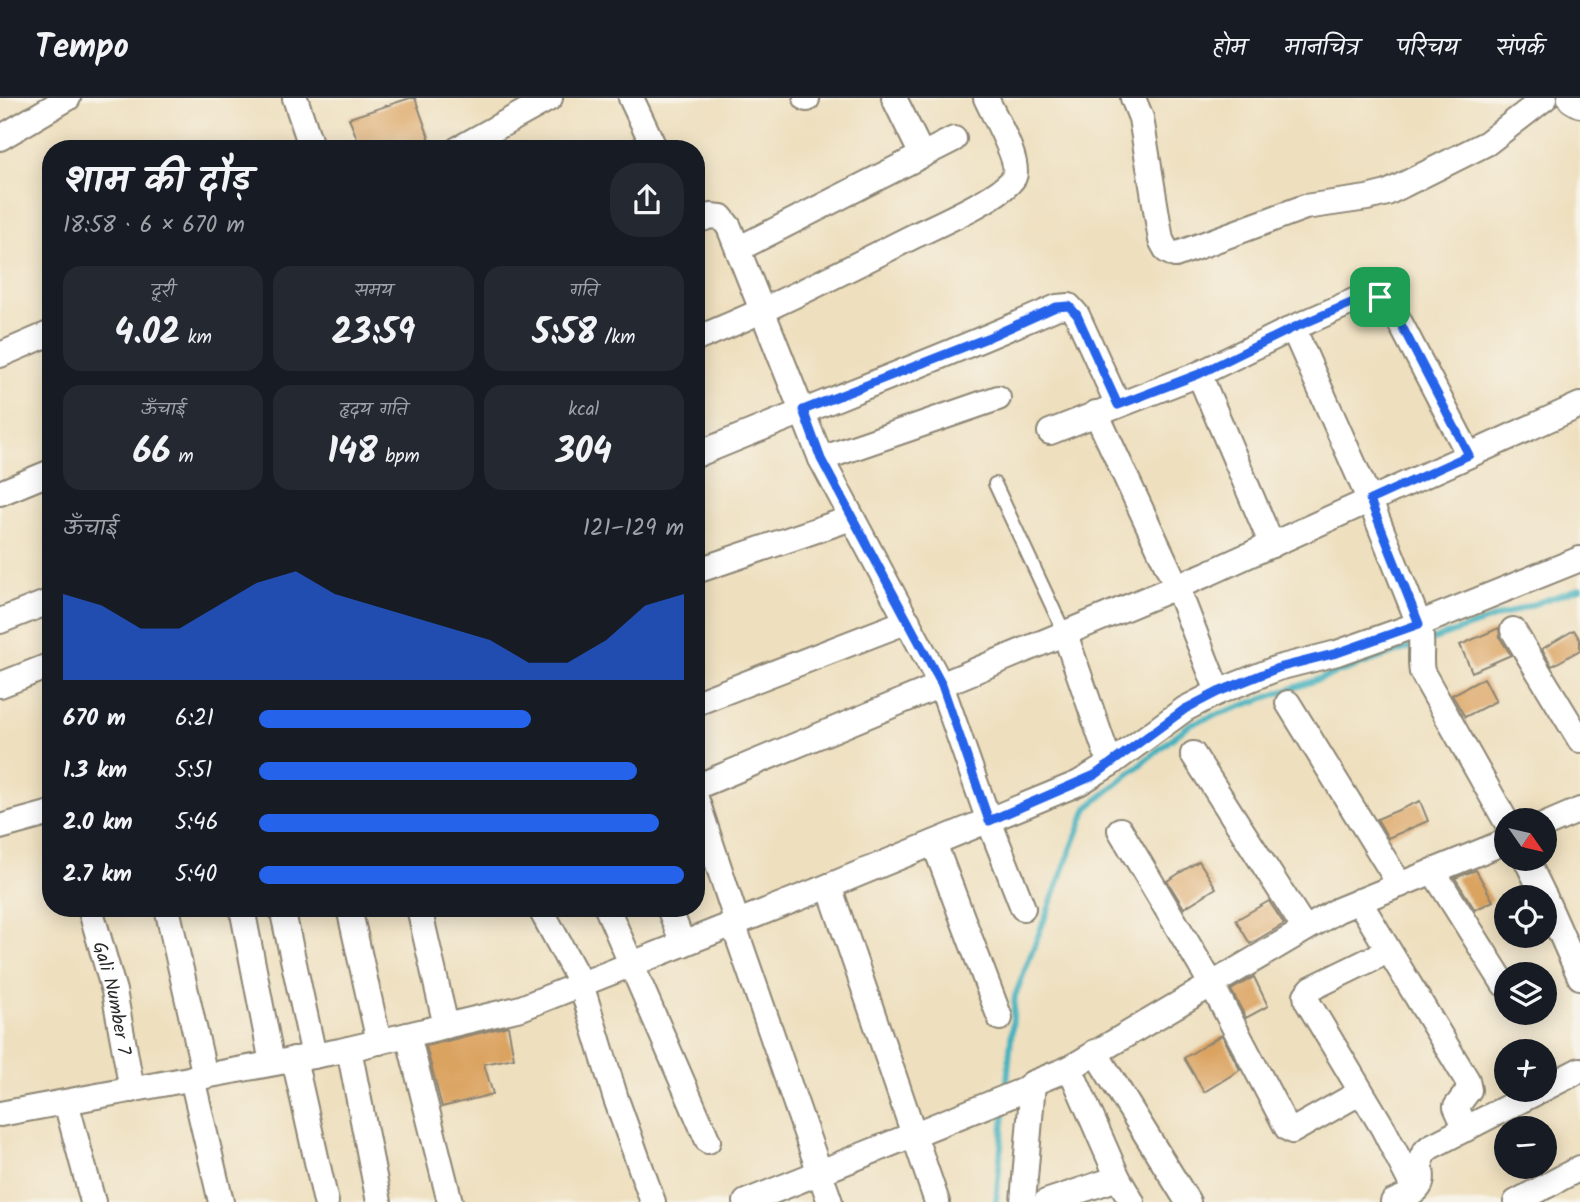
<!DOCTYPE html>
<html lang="hi">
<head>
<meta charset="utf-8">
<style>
	:root { --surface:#171b24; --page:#242831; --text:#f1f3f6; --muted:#9ea1a6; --line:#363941; --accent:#2563eb }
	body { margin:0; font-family:Kalam,"Playpen Sans Deva",sans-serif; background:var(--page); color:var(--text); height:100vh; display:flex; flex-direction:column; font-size:26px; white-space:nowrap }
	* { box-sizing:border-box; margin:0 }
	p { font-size:23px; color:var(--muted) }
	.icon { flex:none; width:38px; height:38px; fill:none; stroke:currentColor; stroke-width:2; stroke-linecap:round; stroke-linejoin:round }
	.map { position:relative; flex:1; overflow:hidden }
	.drawer { position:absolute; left:42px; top:42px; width:663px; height:777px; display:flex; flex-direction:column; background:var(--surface); border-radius:28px; box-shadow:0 4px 18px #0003 }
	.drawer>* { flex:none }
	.needle { width:46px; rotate:124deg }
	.buttons { position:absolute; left:1494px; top:710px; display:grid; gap:14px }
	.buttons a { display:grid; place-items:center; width:63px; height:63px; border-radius:50%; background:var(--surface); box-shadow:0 4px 18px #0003; font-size:35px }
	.pin { position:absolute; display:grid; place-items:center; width:60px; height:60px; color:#fff; margin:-30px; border-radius:14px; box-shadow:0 4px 10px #0006 }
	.round { display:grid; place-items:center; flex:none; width:74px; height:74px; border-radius:28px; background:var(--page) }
	.headline { display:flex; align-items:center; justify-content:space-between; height:119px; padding:0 21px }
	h1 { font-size:38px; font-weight:700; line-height:52px }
	.stats { display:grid; grid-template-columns:repeat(3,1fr); gap:10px; height:119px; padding:7px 21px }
	.stats div { display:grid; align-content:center; border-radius:18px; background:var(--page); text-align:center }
	.stats b { font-size:35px; font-weight:700 }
	.stats small { font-size:19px; font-weight:400 }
	.stats p { font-size:19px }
	.chart { height:196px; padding:14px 21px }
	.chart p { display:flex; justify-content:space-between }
	.chart svg { width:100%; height:126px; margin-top:7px; fill:var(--accent); opacity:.7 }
	ul { padding:0 21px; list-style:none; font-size:23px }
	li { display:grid; grid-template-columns:112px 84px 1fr; align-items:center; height:52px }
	li i { height:18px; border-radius:9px; background:var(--accent) }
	header { display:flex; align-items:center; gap:42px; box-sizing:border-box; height:98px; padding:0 35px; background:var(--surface); border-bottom:2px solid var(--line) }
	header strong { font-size:33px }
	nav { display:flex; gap:38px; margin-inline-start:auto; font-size:24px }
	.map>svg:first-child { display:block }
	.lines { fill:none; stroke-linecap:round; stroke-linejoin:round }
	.stream { stroke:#42b1be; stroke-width:6 }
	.building { fill:#dba361 }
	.service-casing { stroke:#8c8574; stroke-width:16 }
	.minor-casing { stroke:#8c8574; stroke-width:28 }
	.tertiary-casing { stroke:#8c8574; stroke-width:33 }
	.service { stroke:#fff; stroke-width:12 }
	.minor { stroke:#fff; stroke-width:24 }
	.tertiary { stroke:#fff; stroke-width:30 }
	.route-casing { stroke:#fff; stroke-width:14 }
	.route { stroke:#2563eb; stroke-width:9 }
	.labels { text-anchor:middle; stroke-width:7; stroke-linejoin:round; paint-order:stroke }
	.street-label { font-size:19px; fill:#2b2b2b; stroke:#f7f3e8 }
</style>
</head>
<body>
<header>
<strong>Tempo</strong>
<nav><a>होम</a><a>मानचित्र</a><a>परिचय</a><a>संपर्क</a></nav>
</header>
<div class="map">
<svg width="1580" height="1104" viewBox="0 0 1580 1104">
	<rect width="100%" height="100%" fill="#f7f3e8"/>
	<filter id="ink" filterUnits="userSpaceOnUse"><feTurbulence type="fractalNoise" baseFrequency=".0143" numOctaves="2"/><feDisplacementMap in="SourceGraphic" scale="14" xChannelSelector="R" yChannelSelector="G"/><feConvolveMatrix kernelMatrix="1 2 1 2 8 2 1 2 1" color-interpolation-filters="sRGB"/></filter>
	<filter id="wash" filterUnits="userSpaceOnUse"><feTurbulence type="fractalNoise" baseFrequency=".00686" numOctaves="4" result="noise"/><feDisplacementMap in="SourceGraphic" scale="28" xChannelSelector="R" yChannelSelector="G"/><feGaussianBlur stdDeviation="1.57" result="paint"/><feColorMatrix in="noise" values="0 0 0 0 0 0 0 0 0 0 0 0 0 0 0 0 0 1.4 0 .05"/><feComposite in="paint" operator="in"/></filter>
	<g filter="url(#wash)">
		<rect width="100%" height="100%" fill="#eedfbe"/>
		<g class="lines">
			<!-- stream -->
			<g class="stream">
				<polyline points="1428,543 1580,490"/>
				<polyline points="1006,994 1015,898 1087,710 1190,626 1414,548"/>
				<polyline points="996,1104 1005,1005"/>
			</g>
		</g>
		<g id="blocks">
			<!-- building -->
			<g class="building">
				<polygon points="410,0 415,0 433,51 361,51 349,20"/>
				<polygon points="1499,530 1500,540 1511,557 1472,574 1460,547"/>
				<polygon points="1574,532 1580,542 1580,552 1552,568 1542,551"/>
				<polygon points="1484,580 1496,603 1465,619 1452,597"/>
				<polygon points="1420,703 1428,723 1388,740 1377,721"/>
				<polygon points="1199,763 1216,790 1184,810 1167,783"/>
				<polygon points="1476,772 1493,803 1475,812 1455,780"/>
				<polygon points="1269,803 1284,826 1250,846 1236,822"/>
				<polygon points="1254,879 1268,908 1246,920 1231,892"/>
				<polygon points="508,928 514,960 484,966 493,996 442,1009 426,948"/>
				<polygon points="1222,937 1240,972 1204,994 1184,960"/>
			</g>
		</g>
	</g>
	<g filter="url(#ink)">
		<use href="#blocks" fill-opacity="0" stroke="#8c8574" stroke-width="2"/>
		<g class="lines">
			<!-- service casing -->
			<g class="service-casing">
				<polyline id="service" points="995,386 1065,536"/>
			</g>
			<!-- minor casing -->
			<g class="minor-casing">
				<g id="minor">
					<polyline points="295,0 312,51"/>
					<polyline points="631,0 655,51"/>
					<polyline points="806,0 807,1"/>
					<polyline points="894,0 922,57"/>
					<polyline points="1133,0 1141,20 1161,142 1167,153 1175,157 1305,109 1367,100 1387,95 1487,45 1545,0"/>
					<polyline points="0,40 68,0"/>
					<polyline points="458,51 550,0"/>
					<polyline points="696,123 711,118 721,119 729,129 821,361 941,587 989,723 1023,810"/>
					<polyline points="738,151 954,41"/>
					<path d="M1293,230L1370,403L1419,526C1424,542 1419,558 1422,574L1507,725"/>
					<path d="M696,241C771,211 842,174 914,138C935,128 1004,98 1014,79C1021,64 993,16 986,0"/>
					<polyline points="0,257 51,235"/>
					<polyline points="1199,276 1272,447"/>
					<polyline points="1096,315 1177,489 1218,594"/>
					<polyline points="1050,334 1199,276 1293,230 1363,199 1380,199 1394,213 1469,357"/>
					<path d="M696,357C816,307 938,262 1057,209L1069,208L1077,217L1118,307"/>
					<polyline points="821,361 998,300"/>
					<polyline points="0,395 51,374"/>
					<polyline points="696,473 852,420"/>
					<polyline points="0,523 51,503"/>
					<polyline points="1513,532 1580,642"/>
					<polyline points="1065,536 1110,666"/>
					<polyline points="0,587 51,567"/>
					<polyline points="696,605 908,523"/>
					<polyline points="1288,605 1400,787"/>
					<polyline points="1193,656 1305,831"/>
					<polyline points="696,689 1207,476 1580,307"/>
					<polyline points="696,700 737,824 733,825 830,1104"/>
					<polyline points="1545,727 1580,712"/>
					<polyline points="0,729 51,715"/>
					<polyline points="1120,732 1211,885 1287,1030 1292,1033 1361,994"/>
					<polyline points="934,745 1000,920"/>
					<polyline points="1526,761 1545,800"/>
					<polyline points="1433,773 1504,886"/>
					<polyline points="829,788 937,1104"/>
					<polyline points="1545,800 1580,879"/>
					<polyline points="1359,803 1467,982 1469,992 1456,1009 1466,1031"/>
					<path id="s1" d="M90,810L114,893L132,992"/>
					<polyline points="167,810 205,978"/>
					<polyline points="242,810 272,965"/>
					<polyline points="282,810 314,958"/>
					<polyline points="349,810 379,944"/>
					<polyline points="419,810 446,928"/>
					<polyline points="540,810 581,886 616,1001 653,1104"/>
					<polyline points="607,810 708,1043"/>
					<polyline points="669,810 683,846"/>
					<polyline points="1388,853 1312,890 1306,897 1307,903 1383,1030 1415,1093"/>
					<polyline points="408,937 450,1104"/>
					<polyline points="349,951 379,1104"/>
					<polyline points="1095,954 1188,1104"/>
					<polyline points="294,961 326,1104"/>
					<polyline points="1070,970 1118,1080 1132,1104"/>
					<polyline points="192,980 221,1104"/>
					<polyline points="1545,990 1580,972"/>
					<polyline points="66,1004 93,1104"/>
					<polyline points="0,1016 340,953 521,910 829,788 1079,685 1110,666 1185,611 1218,594 1278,570 1337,555 1419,526 1580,461"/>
					<polyline points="746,1104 1022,993 1033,985 1070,970 1338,812 1507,743"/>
					<polyline points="1023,1104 1033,985"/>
					<polyline points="1046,1104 1118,1080"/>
					<path d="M1393,1104C1400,1101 1408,1098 1414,1094C1433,1080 1409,1065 1430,1049L1541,992"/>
					<polyline points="1516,1104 1580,1070"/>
				</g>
			</g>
			<!-- tertiary casing -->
			<g class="tertiary-casing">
				<polyline id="tertiary" points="1573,0 1580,4"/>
			</g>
			<!-- service -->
			<use href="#service" class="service"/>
			<!-- minor -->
			<use href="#minor" class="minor"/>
			<!-- tertiary -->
			<use href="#tertiary" class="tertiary"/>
		</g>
	</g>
	<g class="lines" filter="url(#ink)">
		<!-- route casing -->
		<g class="route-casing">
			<polygon id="route" points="1380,199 1394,213 1469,357 1370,402 1419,526 1337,555 1278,570 1218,594 1185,611 1095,677 989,723 942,587 821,361 803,312 987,240 1056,209 1069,208 1077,217 1118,307 1199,276 1293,230 1363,200"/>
		</g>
		<!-- route -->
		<use href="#route" class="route"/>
	</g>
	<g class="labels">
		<!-- street labels -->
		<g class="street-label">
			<text dy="7" stroke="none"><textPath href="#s1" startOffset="93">Gali Number 7</textPath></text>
		</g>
	</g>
</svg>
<div class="buttons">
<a><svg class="needle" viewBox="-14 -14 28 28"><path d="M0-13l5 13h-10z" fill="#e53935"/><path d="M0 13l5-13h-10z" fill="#9ea1a6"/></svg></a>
<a><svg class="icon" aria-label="locate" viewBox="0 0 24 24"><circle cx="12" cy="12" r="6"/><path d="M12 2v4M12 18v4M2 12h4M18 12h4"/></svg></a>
<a><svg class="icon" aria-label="layers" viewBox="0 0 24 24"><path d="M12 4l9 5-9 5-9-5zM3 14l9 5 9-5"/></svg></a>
<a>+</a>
<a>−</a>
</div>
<div class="pin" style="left:1380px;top:199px;background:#1e9e55"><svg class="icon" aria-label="arrive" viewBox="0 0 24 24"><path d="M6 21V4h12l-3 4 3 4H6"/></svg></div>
<section class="drawer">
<div class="headline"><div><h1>शाम की दौड़</h1><p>18:58 · 6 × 670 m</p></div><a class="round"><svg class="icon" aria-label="share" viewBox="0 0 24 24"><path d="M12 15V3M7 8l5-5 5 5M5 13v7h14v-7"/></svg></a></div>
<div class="stats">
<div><p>दूरी</p><b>4.02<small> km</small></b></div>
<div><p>समय</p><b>23:59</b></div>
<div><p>गति</p><b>5:58<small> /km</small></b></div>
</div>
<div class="stats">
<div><p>ऊँचाई</p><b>66<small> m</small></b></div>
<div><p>हृदय गति</p><b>148<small> bpm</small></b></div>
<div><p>kcal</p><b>304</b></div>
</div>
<div class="chart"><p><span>ऊँचाई</span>121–129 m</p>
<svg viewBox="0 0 160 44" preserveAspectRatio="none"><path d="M0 44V14L10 18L20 26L30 26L40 18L50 10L60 6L70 14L80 18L90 22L100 26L110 30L120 38L130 38L140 30L150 18L160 14V44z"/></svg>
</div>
<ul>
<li><b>670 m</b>6:21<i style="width:64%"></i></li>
<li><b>1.3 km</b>5:51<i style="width:89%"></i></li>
<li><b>2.0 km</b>5:46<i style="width:94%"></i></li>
<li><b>2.7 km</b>5:40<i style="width:100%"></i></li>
</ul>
</section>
</div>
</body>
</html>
